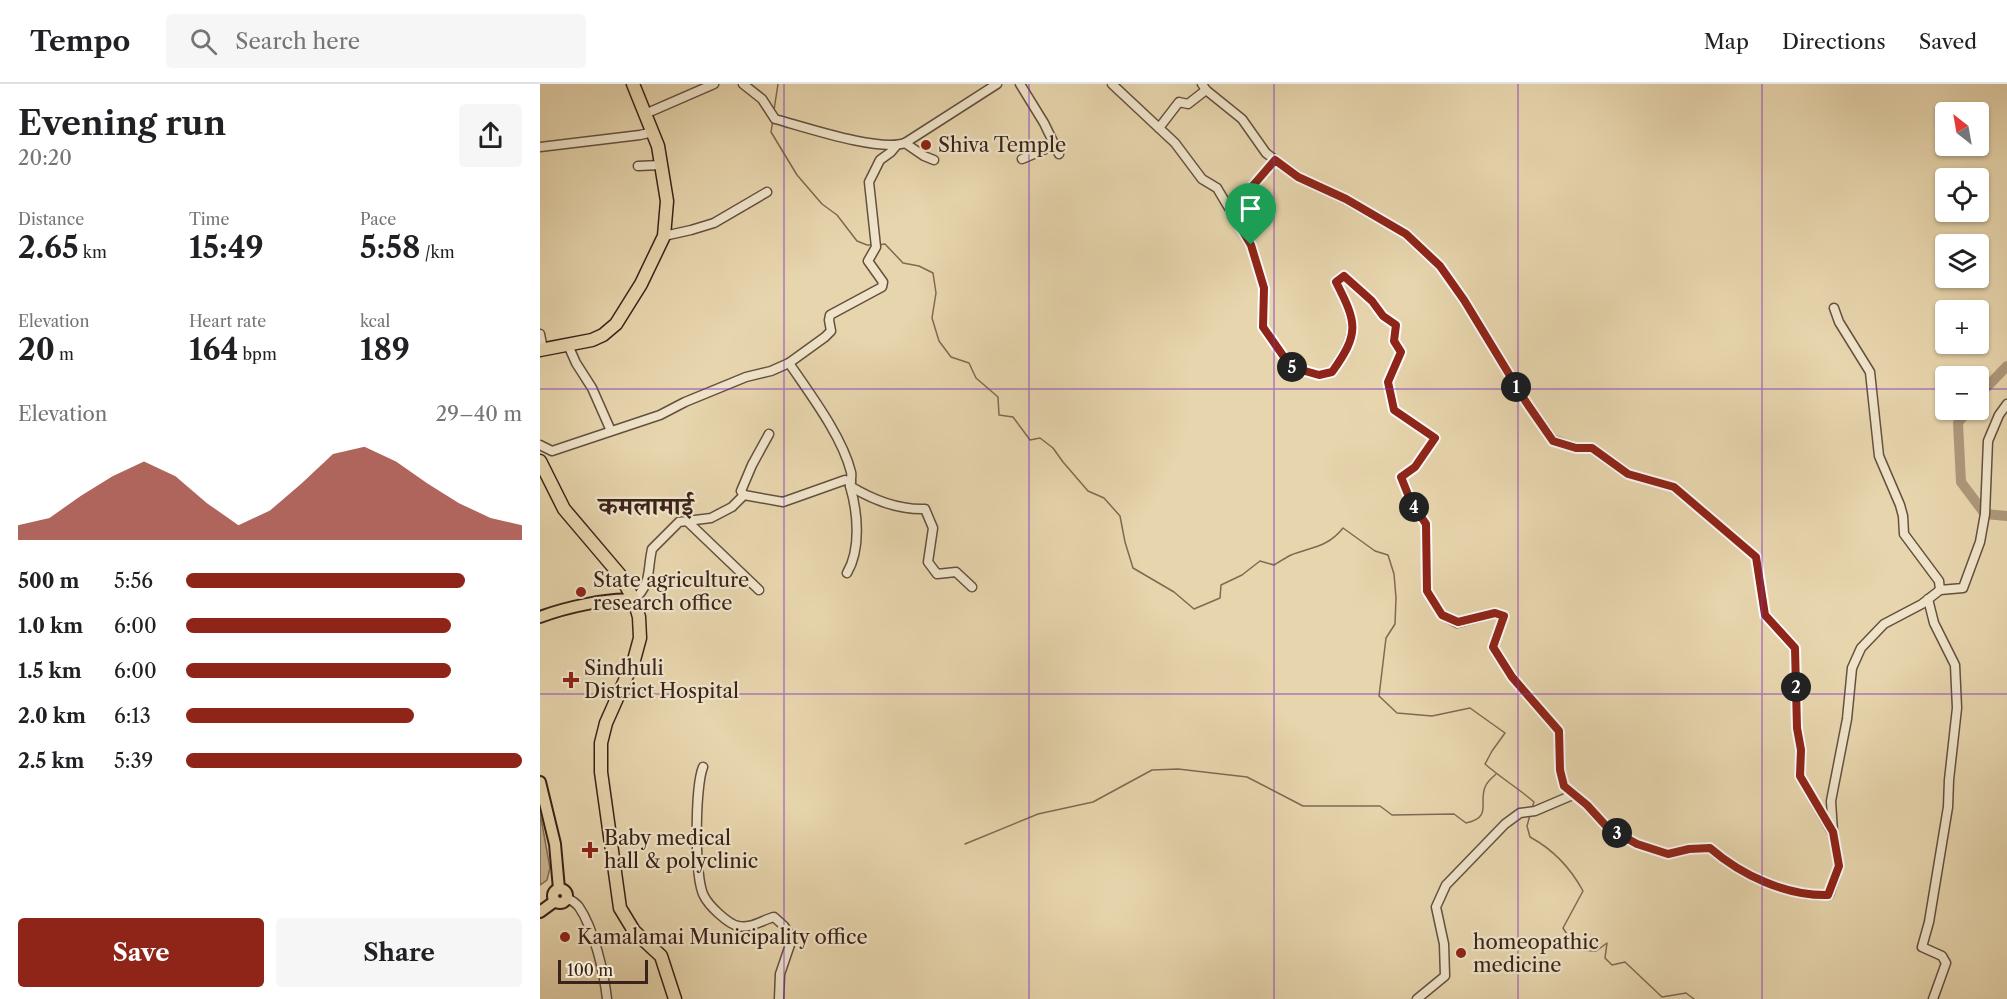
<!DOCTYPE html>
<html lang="en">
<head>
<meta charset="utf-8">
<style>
	:root { --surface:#fff; --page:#f6f6f6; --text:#202124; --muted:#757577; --line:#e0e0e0; --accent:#8f2418 }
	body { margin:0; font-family:"Libre Caslon Text","Noto Serif Devanagari",serif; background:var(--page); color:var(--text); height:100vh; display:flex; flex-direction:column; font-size:22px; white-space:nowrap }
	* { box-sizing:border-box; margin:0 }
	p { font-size:20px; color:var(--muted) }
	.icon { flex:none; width:33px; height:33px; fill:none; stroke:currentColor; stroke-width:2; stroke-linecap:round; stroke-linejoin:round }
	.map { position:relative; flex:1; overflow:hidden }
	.sheet { display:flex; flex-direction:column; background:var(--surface); width:540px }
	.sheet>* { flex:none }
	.needle { width:39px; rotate:329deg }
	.buttons { position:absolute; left:1395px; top:18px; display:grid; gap:12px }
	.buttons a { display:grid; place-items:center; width:54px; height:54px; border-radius:6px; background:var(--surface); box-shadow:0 2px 4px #0004; font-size:30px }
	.scale { position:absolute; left:18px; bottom:15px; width:90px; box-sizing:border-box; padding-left:6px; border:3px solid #3a231a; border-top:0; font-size:16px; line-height:21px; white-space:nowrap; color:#3a231a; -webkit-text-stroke:4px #efe4ca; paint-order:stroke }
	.pin { position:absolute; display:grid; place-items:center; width:51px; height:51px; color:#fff; margin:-62px -26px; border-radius:50% 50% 50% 0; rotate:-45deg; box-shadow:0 0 6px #0007 }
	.pin .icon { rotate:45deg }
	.km { position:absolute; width:30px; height:30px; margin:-15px; border-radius:50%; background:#222; color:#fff; font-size:16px; line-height:30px; text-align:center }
	.round { display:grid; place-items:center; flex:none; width:63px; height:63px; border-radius:6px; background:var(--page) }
	.overview { display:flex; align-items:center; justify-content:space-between; height:102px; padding:0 18px }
	h1 { font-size:33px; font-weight:700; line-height:45px }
	.figures { display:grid; grid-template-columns:repeat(3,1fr); gap:9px; height:102px; padding:6px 18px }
	.figures div { display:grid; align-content:center }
	.figures b { font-size:30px; font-weight:700 }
	.figures small { font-size:16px; font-weight:400 }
	.figures p { font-size:16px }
	.chart { height:168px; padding:12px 18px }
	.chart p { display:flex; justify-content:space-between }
	.chart svg { width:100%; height:108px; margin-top:6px; fill:var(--accent); opacity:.7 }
	.button { display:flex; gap:12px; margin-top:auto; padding:12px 18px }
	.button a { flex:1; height:69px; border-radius:6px; background:var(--accent); color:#fff; font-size:24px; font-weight:700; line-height:69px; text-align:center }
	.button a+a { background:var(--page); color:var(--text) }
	ul { padding:0 18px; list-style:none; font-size:20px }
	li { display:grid; grid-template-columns:96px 72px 1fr; align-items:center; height:45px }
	li i { height:15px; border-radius:8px; background:var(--accent) }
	header { display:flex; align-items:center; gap:36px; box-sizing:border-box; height:84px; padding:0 30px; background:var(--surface); border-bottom:2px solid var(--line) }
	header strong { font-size:28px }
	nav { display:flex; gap:33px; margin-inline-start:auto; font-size:21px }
	.search { width:420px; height:54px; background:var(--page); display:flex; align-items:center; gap:15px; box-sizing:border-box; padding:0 21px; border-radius:6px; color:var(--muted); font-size:22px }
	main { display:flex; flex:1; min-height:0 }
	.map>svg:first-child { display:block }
	.park { fill:#cab794; stroke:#826d57; stroke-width:1.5 }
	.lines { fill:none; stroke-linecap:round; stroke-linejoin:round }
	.stream { stroke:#7e6954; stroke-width:1.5 }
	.river { stroke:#ac987b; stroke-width:10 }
	.minor-casing { stroke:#65503f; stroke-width:11 }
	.major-casing { stroke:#3a231a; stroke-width:14 }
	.highway-casing { stroke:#3a231a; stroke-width:15 }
	.minor { stroke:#efe4ca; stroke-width:8 }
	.major { stroke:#e7d5ad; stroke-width:10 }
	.highway { stroke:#e7d5ad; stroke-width:12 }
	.route-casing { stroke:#fff; stroke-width:12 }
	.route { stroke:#8f2418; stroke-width:8 }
	.grid { fill:none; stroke:#7b2cbf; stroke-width:1.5; stroke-opacity:0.55 }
	.poi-dot { fill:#8f2418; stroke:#efe4ca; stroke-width:2 }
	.labels { text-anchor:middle; stroke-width:4.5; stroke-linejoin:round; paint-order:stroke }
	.poi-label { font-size:20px; fill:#3a231a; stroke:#efe4ca; text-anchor:start }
	.district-label { font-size:26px; font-weight:bold; fill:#3a231a; stroke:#efe4ca }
</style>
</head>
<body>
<header>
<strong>Tempo</strong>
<div class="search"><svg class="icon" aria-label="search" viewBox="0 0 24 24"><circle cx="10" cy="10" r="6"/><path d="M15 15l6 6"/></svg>Search here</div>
<nav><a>Map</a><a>Directions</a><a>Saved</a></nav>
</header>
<main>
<section class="sheet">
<div class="overview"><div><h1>Evening run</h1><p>20:20</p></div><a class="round"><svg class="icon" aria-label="share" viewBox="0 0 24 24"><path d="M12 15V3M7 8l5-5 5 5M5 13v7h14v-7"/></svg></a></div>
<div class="figures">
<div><p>Distance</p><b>2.65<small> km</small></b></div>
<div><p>Time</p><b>15:49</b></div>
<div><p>Pace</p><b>5:58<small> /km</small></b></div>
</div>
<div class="figures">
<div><p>Elevation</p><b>20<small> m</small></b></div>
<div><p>Heart rate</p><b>164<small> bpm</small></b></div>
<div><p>kcal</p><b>189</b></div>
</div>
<div class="chart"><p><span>Elevation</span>29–40 m</p>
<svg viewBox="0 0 160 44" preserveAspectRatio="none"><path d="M0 44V38L10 35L20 26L30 18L40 12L50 18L60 29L70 38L80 32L90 21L100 9L110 6L120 12L130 21L140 29L150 35L160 38V44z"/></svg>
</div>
<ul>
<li><b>500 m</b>5:56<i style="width:83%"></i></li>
<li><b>1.0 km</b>6:00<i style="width:79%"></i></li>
<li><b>1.5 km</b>6:00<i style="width:79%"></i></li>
<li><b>2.0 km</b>6:13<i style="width:68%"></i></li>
<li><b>2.5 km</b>5:39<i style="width:100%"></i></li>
</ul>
<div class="button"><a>Save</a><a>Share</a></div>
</section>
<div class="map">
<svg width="1467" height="915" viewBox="0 0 1467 915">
	<rect width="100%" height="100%" fill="#e7d5ad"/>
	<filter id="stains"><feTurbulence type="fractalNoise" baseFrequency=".00333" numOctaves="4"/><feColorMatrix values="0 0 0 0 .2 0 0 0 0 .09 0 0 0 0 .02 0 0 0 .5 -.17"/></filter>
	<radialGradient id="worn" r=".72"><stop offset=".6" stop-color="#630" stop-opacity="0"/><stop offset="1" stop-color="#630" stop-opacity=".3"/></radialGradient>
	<!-- park -->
	<polygon class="park" points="0,729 10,784 7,796 0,801"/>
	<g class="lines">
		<!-- stream -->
		<g class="stream">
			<polyline points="234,26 238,0"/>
			<polyline points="233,36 231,48 257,91 282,120 297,131 317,157 327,161 334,161"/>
			<path d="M338,161L345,160L363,179L379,182L393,189L396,209L392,234L399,257L411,273L429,279L436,294L458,313L459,331L473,333L490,356L500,354L513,364L523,378L548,407L564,414L580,432L585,458L593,484L634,508L654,525L680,514L681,501L702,491L720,477L734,481C739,478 745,474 751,471C772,463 788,463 803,444L835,467L848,471L854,490L856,514L855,540L846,554L839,612L857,629L892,632L930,624L965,649L952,667L945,680C961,694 978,704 994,718L992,724"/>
			<path d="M990,731L987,742L990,753C1014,766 1030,783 1043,807L1023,844L1037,866L1056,867L1067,859L1065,874L1072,881L1085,878L1122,913L1146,909L1154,915"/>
			<path d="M425,760L498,730L553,718L612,686L638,685L707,693L763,722H840L852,731L914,730L926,739C954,733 937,717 946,701C948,697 953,693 956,690"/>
		</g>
		<!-- river -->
		<g class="river">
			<polyline points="1438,312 1467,282"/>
			<polyline points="1428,326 1418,339 1421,398 1445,430 1467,432"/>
		</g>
		<!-- minor casing -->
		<g class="minor-casing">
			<g id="minor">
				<path d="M203,0L222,15L235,35C265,43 338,68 365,59L457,0"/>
				<polyline points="480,0 504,39 519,70"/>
				<path d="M572,0L635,59L662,95L677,104L711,161L724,204L723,243L751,283L779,291L792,288C819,249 817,239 796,198L804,192L832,217L843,232L856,241L854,257L861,268L848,298L854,326L895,354L875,383L861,393L871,418L886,440L887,507L902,531L917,539L955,529L964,532L953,563L972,593L1019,647L1020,686L1024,702L1047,721L1068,744L1097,760L1128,770L1149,765L1170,764C1201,791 1246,812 1289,811L1299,782L1293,748L1291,717L1307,635L1312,584L1321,564L1344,540L1382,520L1400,506L1423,504L1440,458L1445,430L1448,357L1459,331L1467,320"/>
				<polyline points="662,0 666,6 702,35 726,69 758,93 805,115 866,150 900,182 924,216 986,318 1013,356 1036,364 1052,364 1088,390 1134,403 1216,473 1225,531 1255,564 1257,644 1261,666 1260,692 1291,746"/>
				<polyline points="105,30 174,0"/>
				<polyline points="619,44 639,18 648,20 666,6"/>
				<polyline points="365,59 384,72 394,76"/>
				<polyline points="0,63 100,51 113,48"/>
				<polyline points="482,75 515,61"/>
				<polyline points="98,82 121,81"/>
				<polyline points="691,127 735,76"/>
				<polyline points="124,152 151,146 174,139 227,108"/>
				<polyline points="1294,224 1299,238 1330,288 1339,372 1360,421 1363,432 1364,450 1399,497 1400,506"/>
				<polyline points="0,250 3,265"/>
				<polyline points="28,261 36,279 52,304 71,347"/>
				<path d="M249,279C270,310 302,352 311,388C312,392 311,397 310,402C333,416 358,426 385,425L393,444L388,478L397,490L416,488L432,503"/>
				<polyline points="0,361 12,367 120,331 145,318 206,293 231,287 249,279 285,253 291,247 289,236 290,231 342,203 343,198 328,177 336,163 329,98 340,76 351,68 356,62"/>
				<polyline points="204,411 201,407 212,381 229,350"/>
				<polyline points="148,438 219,506"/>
				<path d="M307,489C321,465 318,429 310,402"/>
				<polyline points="1388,515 1394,539 1415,581 1417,624 1409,696 1408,723 1389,838 1382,863 1402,872 1406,879 1393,915"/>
				<path d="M94,516C112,499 107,487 112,465L139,438L171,434L192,423L204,411L243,418L305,396L311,398"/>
				<path d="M163,683C155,703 154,794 164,812C169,822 188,840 198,842C211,845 222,836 234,833L244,842L252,855L240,890L239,915"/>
				<path d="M27,814C31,816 36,819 39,823C54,845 64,888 67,915"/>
				<polyline points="877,915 905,892 904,860 896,823 906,801 965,740 980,729 995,727 1035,710"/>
			</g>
		</g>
		<!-- major casing -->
		<g class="major-casing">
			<g id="major">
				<path d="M0,533C24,524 70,513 94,516"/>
				<polyline points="0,698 15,760 19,805"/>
				<circle cx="20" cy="812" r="7"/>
				<polyline points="0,828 15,817"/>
			</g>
		</g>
		<!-- highway casing -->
		<g class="highway-casing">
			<g id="highway">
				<polyline points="0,266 52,256 63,251 76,240 101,200 124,152 127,117 118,62 93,0"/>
				<polyline points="0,377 24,425 80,491 94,516 99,533 100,554 94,576 66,639 61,659 61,688 80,824 94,847 121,872 135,915"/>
			</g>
		</g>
		<!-- minor -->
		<use href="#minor" class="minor"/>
		<!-- major -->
		<use href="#major" class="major"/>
		<!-- highway -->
		<use href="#highway" class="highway"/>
	</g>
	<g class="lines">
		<!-- route casing -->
		<g class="route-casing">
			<path id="route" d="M735,76L758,93L806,115L866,150L900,182L924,216L986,318L1013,357L1036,364H1052L1088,390L1134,403L1216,473L1225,531L1255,564L1257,644L1261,666L1260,692L1293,748L1299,782L1288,811C1246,812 1201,791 1170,764L1149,765L1128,770L1097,760L1068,744L1047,721L1024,702L1020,686L1019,647L972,593L953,563L964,532L955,529L918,538L902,531L887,507L886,440L871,418L861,393L875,383L895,354L854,326L848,298L861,268L854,257L856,241L843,232L832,217L804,192L796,198C817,239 820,249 792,288L779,291L751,283L723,243L724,204L711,161L691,127Z"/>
		</g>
		<!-- route -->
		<use href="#route" class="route"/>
	</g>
	<!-- grid -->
	<path class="grid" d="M244,0V915M489,0V915M734,0V915M978,0V915M1222,0V915M0,305H1406M1438,305H1467M0,610H1467"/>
	<!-- markers -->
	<g class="poi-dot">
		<circle cx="386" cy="61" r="6"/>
		<circle cx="41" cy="508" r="6"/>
		<path d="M28 587h6v6h6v6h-6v6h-6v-6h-6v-6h6z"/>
		<path d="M47 757h6v6h6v6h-6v6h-6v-6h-6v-6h6z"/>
		<circle cx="25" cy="853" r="6"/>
		<circle cx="921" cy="869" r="6"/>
	</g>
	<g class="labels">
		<!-- poi labels -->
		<g class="poi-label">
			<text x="398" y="68">Shiva Temple</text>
			<text x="53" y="503">State agriculture<tspan x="53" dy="23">research office</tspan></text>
			<text x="44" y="591">Sindhuli<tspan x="44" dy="23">District Hospital</tspan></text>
			<text x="64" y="761">Baby medical<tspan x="64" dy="23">hall &amp; polyclinic</tspan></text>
			<text x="37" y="860">Kamalamai Municipality office</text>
			<text x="933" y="865">homeopathic<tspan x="933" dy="23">medicine</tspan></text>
		</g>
		<!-- district labels -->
		<g class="district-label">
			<text x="106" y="431">कमलामाई</text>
		</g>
	</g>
	<rect width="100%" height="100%" filter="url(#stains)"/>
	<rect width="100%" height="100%" fill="url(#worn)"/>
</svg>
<div class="buttons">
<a><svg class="needle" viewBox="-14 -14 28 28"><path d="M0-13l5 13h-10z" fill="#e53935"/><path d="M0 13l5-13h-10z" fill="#757577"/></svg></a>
<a><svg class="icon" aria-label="locate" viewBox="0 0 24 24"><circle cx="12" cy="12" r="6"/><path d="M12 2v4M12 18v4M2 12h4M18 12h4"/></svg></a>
<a><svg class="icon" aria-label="layers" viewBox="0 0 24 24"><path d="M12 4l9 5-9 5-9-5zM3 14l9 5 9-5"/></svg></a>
<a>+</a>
<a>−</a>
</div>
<div class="scale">100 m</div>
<div class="pin" style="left:711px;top:161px;background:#1e9e55"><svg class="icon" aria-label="arrive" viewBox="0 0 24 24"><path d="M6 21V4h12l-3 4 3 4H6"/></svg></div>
<b class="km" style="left:976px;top:303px">1</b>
<b class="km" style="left:1256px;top:603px">2</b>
<b class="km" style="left:1077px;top:749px">3</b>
<b class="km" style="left:874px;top:423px">4</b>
<b class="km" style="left:752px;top:283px">5</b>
</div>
</main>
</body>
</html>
